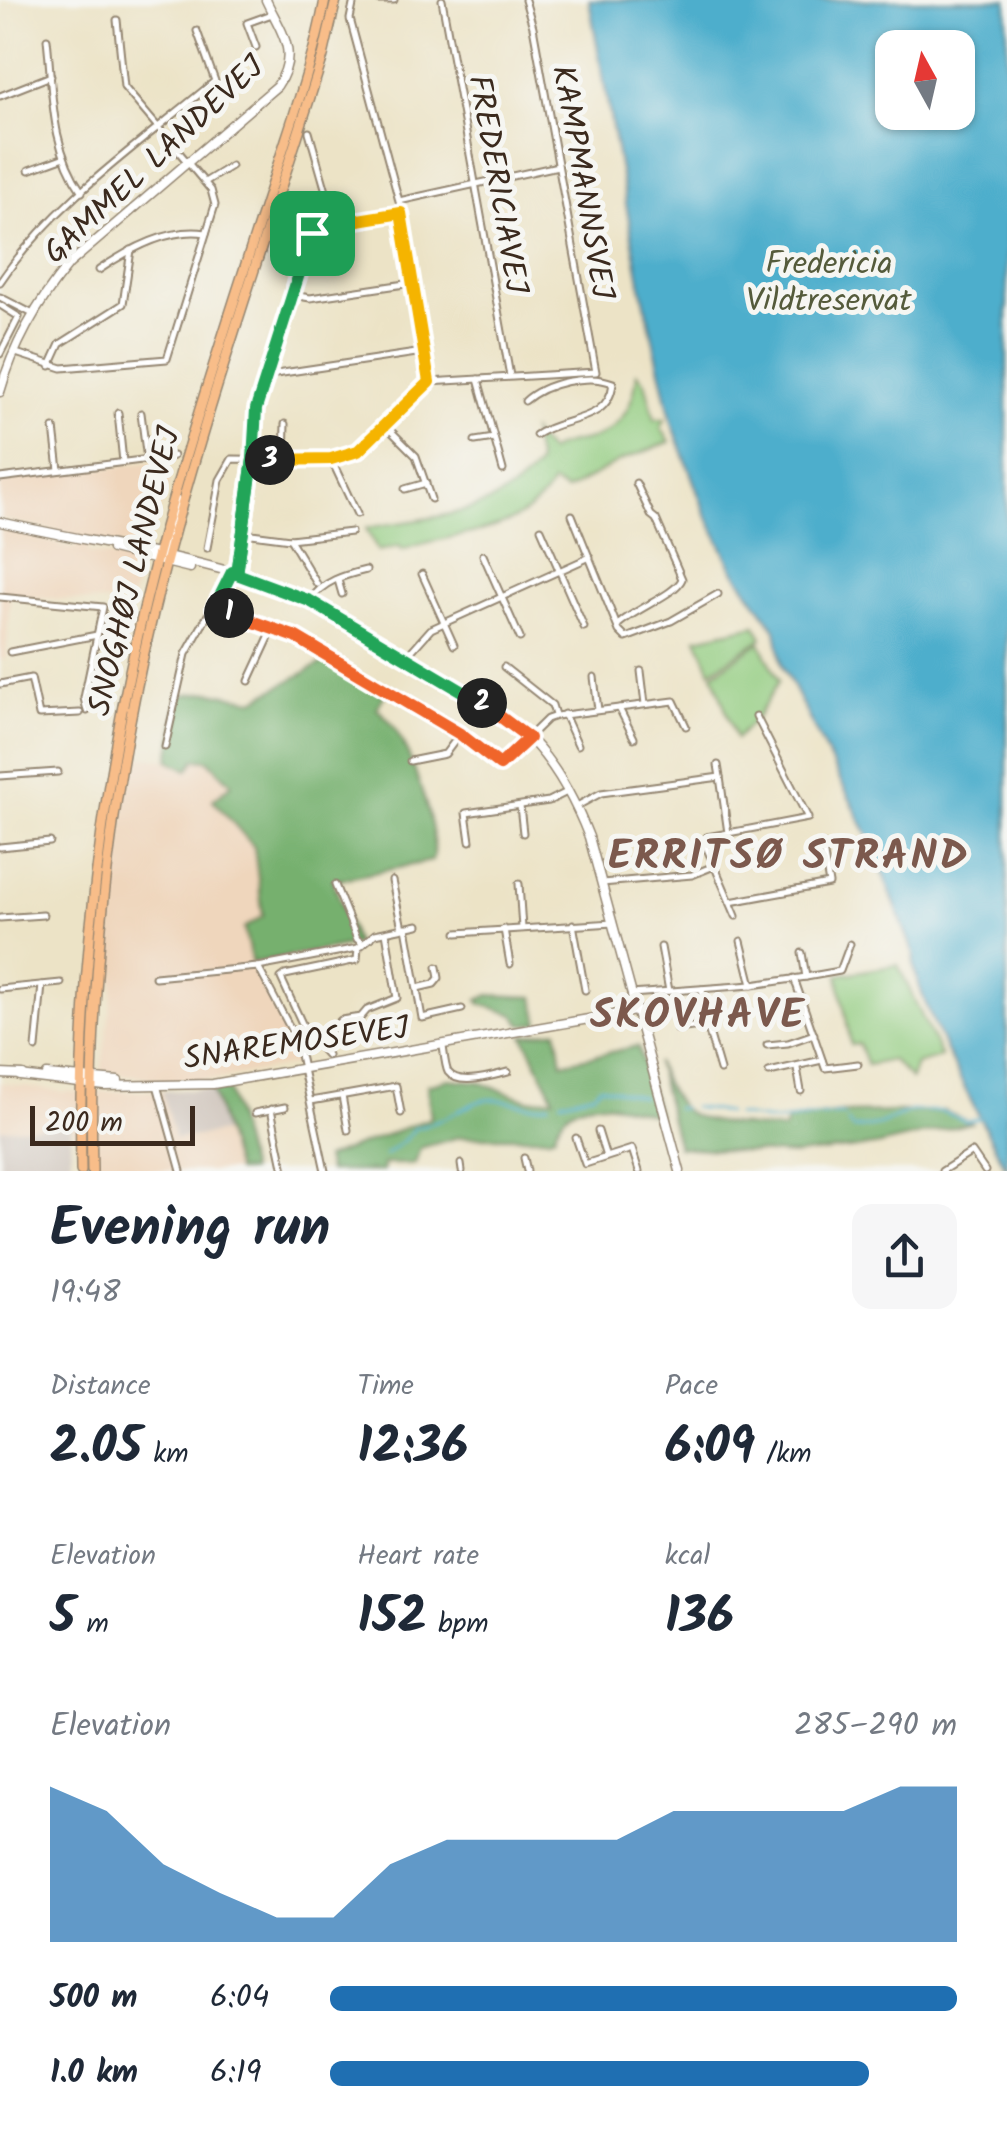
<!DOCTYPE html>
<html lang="en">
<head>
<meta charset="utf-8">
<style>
	:root { --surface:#fff; --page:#f6f6f7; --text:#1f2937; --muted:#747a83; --accent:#1f6fb2 }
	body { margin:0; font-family:Kalam,sans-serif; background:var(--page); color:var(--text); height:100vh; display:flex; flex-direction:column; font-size:38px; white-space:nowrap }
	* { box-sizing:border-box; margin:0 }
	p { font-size:32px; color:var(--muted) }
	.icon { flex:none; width:55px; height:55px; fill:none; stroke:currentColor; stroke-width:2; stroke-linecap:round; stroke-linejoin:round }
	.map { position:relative; height:1171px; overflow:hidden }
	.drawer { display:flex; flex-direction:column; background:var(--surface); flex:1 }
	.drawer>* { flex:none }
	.needle { width:65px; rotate:352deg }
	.tools { position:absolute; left:875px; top:30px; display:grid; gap:20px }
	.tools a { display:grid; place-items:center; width:100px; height:100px; border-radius:20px; background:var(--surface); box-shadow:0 2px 8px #0004; font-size:50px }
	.scale { position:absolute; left:30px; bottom:25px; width:165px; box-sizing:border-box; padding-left:10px; border:5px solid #3b2a1e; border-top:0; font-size:28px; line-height:35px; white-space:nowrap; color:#3b2a1e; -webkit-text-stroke:8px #f6f6f2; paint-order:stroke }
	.pin { position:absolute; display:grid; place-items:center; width:85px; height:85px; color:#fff; margin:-42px; border-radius:20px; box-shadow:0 5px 15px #0006 }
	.km { position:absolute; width:50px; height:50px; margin:-25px; border-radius:50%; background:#222; color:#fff; font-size:28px; line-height:50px; text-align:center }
	.round { display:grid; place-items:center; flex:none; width:105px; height:105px; border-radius:20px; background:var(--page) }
	.head { display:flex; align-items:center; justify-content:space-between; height:170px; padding:0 50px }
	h1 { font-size:55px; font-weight:700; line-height:75px }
	.stats { display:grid; grid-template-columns:repeat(3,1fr); gap:15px; height:170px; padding:10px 50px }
	.stats div { display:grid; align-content:center }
	.stats b { font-size:50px; font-weight:700 }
	.stats small { font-size:28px; font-weight:400 }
	.stats p { font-size:28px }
	.chart { height:280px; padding:20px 50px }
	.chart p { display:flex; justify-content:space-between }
	.chart svg { width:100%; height:180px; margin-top:10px; fill:var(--accent); opacity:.7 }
	ul { padding:0 50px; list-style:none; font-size:32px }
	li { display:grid; grid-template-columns:160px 120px 1fr; align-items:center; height:75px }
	li i { height:25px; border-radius:12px; background:var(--accent) }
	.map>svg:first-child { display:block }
	.built { fill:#efd6bc }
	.industrial { fill:#cdc2b9 }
	.green { fill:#93cc80; stroke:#677b4f; stroke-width:2.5 }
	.forest { fill:#76b06e; stroke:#586d46; stroke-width:2.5 }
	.water { fill:#4eaecc; stroke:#446c75; stroke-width:2.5; fill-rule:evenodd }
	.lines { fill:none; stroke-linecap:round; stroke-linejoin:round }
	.stream { stroke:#4eaecc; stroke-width:2.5 }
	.minor-casing { stroke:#948672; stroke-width:9 }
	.tertiary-casing { stroke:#948672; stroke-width:11 }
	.primary-casing { stroke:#948672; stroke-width:12 }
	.minor { stroke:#fff; stroke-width:5 }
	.tertiary { stroke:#fff; stroke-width:8 }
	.primary { stroke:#f8bd89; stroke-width:9 }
	.split-1-casing { stroke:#fff; stroke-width:20 }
	.split-2-casing { stroke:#fff; stroke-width:20 }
	.split-3-casing { stroke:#fff; stroke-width:20 }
	.split-4-casing { stroke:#fff; stroke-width:20 }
	.split-1 { stroke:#22a559; stroke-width:12 }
	.split-2 { stroke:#f0652b; stroke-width:12 }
	.split-3 { stroke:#22a559; stroke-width:12 }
	.split-4 { stroke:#f5b400; stroke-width:12 }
	.labels { text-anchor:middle; stroke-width:10; stroke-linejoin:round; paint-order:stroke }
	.street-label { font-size:32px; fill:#3b2a1e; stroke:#f6f6f2 }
	.park-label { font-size:32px; fill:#555b3b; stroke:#f6f6f2 }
	.district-label { font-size:42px; font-weight:bold; letter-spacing:2.5px; fill:#7c594d; stroke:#f6f6f2 }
</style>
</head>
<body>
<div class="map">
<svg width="1007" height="1171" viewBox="0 0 1007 1171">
	<rect width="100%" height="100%" fill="#f6f6f2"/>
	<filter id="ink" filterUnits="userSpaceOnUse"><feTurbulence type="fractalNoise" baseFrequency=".01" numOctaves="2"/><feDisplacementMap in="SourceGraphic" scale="20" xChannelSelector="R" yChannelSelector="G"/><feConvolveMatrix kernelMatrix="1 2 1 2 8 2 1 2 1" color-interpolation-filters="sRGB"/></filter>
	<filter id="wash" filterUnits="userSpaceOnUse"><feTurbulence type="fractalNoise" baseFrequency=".0048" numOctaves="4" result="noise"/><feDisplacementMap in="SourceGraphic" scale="40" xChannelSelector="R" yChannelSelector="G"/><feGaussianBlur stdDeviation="2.25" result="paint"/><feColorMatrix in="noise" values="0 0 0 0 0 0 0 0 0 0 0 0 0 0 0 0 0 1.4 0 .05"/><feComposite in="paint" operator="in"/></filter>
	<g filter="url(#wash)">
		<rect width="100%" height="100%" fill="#ece3c6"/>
		<!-- built -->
		<g class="built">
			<polygon points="159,461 170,482 146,546 90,545 87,552 140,562 131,604 10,596 6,659 0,660 0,528 77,549 74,535 0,519 0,481"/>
			<polygon points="131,754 169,761 188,770 196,759 208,761 231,785 213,800 253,846 263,916 244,928 252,963 297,1064 219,1079 177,1082 101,1071 113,990 110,915"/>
			<polygon points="0,1083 65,1092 162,1091 175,1139 224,1132 236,1171 97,1171 70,1125 0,1129"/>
		</g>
		<!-- industrial -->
		<g class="industrial">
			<polygon points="212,1089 224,1132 175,1139 162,1091"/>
			<polygon points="70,1125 71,1171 0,1171 0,1129"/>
		</g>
		<!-- green -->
		<g class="green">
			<path d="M637,373L645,382L655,419H665L661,428L670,442L620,461L566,491L552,483C524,537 452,531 402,550L400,546L378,551L366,528C425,517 499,517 538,464L532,433L548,452C560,444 572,443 586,440C620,432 634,405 637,373Z"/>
			<polygon points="756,625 762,638 711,671 697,638"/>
			<polygon points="760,642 779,681 758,716 736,739 713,674"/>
			<polygon points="898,965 941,1057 916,1064 911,1079 892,1060 867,1065 859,1044 851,1045 838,975"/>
		</g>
		<!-- forest -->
		<g class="forest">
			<path d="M328,660L385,694L377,708C384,715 393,723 397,732C412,758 441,835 432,861L333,881L356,944L252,963L244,928L263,916L254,847L213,800L232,784L208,760L196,759L188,770L169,760L180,695L210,692L254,700Z"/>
			<polygon points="489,995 534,997 539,1023 522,1025 515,1015 481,1004 478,1000"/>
			<path d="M557,1030L562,1063L638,1046L658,1116C621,1105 570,1086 554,1135L549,1137H459L420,1148L415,1164H383V1171H328L325,1158L431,1118L427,1085L449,1079L479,1082L528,1100L554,1098L524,1036Z"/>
			<path d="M656,1062C663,1079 670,1097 684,1110C702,1125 759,1127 784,1130L787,1121L839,1113L944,1111L971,1123L875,1146L796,1155L678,1147Z"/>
			<polygon points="228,1088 250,1171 236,1171 212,1089"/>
		</g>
		<!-- water -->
		<path class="water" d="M589,0H1007V1170C988,1133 907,986 914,954L868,835L782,665L776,630L733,569L705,512L672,423L640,281ZM892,48H958V112H892Z"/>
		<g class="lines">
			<!-- stream -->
			<g class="stream">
				<polyline points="561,1101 594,1093 600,1086 642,1097"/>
				<polyline points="693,1107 727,1113"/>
				<polyline points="676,1108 683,1108"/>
				<polyline points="735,1115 774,1121 841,1114 845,1117"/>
				<polyline points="848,1123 853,1129 879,1125 911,1111 941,1111 966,1121 980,1118"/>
				<path d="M385,1155C397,1146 407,1139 415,1128C439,1124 457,1110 480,1101C501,1094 526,1111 549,1104"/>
			</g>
		</g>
	</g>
	<g filter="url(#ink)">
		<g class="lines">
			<!-- minor casing -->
			<g class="minor-casing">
				<g id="minor">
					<polyline points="354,0 350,19 399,201 429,382"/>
					<polyline points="378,0 394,0"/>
					<polyline points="442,0 510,376"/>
					<path d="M47,39C53,92 50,147 82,192"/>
					<polyline points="256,47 247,23 272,14"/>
					<polyline points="0,96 51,76"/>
					<polyline points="309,132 335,223"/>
					<polyline points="29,170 62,158"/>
					<polyline points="205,182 231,166"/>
					<polyline points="399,201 558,166"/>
					<path d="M99,270C128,250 170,227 206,233"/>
					<path d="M0,282C55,201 141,143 215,81L197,31"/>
					<polyline points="293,295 310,298 412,283"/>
					<polyline points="0,297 33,314"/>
					<polyline points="0,305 19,317 0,354"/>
					<polyline points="16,353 62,368 167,359 215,205 211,190 124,87 117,20"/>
					<polyline points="50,366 60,344 123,304 131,250"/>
					<polyline points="268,372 276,374 423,352"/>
					<polyline points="478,379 503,470"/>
					<path d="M525,401C545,383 588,373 613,383C609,424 563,416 536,435"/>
					<polyline points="118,413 123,462"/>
					<polyline points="141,413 147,460"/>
					<polyline points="386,426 416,456 431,499"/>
					<polyline points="54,428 59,470"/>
					<polyline points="475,441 494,438"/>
					<polyline points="331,459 357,514"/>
					<polyline points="284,460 285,424"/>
					<polyline points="0,478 173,456"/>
					<polyline points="405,489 426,483"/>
					<polyline points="572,515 619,631 626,638 671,621 718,594"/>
					<polyline points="541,529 584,627"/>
					<polyline points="244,533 290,539 351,532"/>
					<polyline points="290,539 317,584"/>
					<polyline points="207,548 220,480 232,459 316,460 358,451 429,382 596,372 533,27 525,0"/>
					<polyline points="483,555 520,638"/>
					<polyline points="237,573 253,459 256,409 312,233 322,225 401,213"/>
					<polyline points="422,574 454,645"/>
					<polyline points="338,580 342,594"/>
					<polyline points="0,597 103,607 84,698 87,711"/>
					<path d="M310,601C322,581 345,575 366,570"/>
					<polyline points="214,608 295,637 460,734 500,765 547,719 556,716 674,701 686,726"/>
					<path d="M619,624C635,609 676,594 682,579L656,519L651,515L636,483"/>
					<polyline points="10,652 97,635"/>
					<polyline points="407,656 431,629 590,557"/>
					<polyline points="504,667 552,705 555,715"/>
					<polyline points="641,671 645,704"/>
					<polyline points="594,677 598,710"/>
					<polyline points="249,681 274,627"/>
					<polyline points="0,684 31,678 39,715 80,713"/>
					<polyline points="619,708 634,738"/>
					<polyline points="564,714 578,745"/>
					<polyline points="165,747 186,654 232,572"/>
					<polyline points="410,761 445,754 460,734"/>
					<polyline points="718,765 720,777"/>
					<polyline points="0,776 58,772"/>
					<polyline points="520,806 523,833"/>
					<polyline points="577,806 601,793 720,777 728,833"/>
					<polyline points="470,841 466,813 549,801 567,792"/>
					<polyline points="0,847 50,842"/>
					<polyline points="392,881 402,928"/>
					<polyline points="602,883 692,875 714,866"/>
					<polyline points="519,884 522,928"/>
					<polyline points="335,885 357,939 362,943"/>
					<polyline points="730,902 829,884 822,844"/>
					<polyline points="736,916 705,844 707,837 808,818 756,716"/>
					<polyline points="0,918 43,915"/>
					<polyline points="573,924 585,990"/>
					<polyline points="406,927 422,1018 462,1009"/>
					<polyline points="504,929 510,964"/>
					<polyline points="457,933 613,923"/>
					<polyline points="741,941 752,985"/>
					<polyline points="661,947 669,991"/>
					<polyline points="258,967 358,948 375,934 418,925"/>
					<polyline points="155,977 258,967 297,1041 325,1171"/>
					<polyline points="806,977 840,971 850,944"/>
					<polyline points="794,978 825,1068 858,1064"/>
					<polyline points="417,988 434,984 439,978 437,967"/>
					<polyline points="0,989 61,983"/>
					<polyline points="702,989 707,1025 720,1070"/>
					<polyline points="631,994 752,985 806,977 802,953"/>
					<polyline points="677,1029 707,1025"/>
					<polyline points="316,1044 341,1020 361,1017 367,1010 397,998 386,932"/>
					<polyline points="767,1045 788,1043 814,1034"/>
					<path d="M443,1046C444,1053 445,1066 448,1072C459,1087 494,1075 508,1072"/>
					<polyline points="36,1048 42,985"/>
					<polyline points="327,1055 305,1030 281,978 285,975 357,960 358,948"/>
					<polyline points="797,1068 801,1091"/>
					<polyline points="769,1072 822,1060"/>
					<polyline points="157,1085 181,1171"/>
					<polyline points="342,1096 348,1130"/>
					<polyline points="311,1101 396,1086 401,1113"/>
					<polyline points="271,1109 284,1171"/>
					<polyline points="255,1113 285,1107"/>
					<polyline points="598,1131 606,1157"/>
					<polyline points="576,1138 585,1164 632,1149 639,1171"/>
					<polyline points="524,1158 527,1171"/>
					<polyline points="461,1164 462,1171"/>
					<polyline points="942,1171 972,1152 985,1171"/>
				</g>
			</g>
			<!-- tertiary casing -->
			<g class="tertiary-casing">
				<g id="tertiary">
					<path d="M0,392C14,343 37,303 69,264L277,86C300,52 281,32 266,0"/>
					<path d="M0,522C87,542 176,553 261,581C324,601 381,640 436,674C469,694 504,712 531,740C558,768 575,801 589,837L680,1171"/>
					<polyline points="112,549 190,568"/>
					<polyline points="164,559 177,501"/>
					<polyline points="0,1074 23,1075"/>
					<polyline points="47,1075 118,1081"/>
					<polyline points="20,1076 105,1086 213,1084 635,1011"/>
				</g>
			</g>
			<!-- primary casing -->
			<g class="primary-casing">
				<g id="primary">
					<path d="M81,1171C77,942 111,711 175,492C206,385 241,280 275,174C293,117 314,59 325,0"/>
					<path d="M92,1171C88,989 109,799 151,622C197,431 264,244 323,56L336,0"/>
				</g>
			</g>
			<!-- minor -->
			<use href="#minor" class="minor"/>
			<!-- tertiary -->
			<use href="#tertiary" class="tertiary"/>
			<!-- primary -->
			<use href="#primary" class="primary"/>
		</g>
	</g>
	<g class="lines" filter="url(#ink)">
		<!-- split-1 casing -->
		<g class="split-1-casing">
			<polyline id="split-1" points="229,613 214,608 232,572 237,574 253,459 256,409 312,233"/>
		</g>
		<!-- split-2 casing -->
		<g class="split-2-casing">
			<polyline id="split-2" points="229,613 296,637 460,734 500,765 529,738 482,703"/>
		</g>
		<!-- split-3 casing -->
		<g class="split-3-casing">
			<polyline id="split-3" points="270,460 253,459 237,574 310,601 482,703"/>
		</g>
		<!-- split-4 casing -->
		<g class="split-4-casing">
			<polyline id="split-4" points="270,460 331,459 358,451 429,382 401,213 322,226 312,233"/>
		</g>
		<!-- split-1 -->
		<use href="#split-1" class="split-1"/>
		<!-- split-2 -->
		<use href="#split-2" class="split-2"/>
		<!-- split-3 -->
		<use href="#split-3" class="split-3"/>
		<!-- split-4 -->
		<use href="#split-4" class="split-4"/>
	</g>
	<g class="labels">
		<!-- street labels -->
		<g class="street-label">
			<text transform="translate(153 159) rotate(-43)" y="11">GAMMEL LANDEVEJ</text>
			<text transform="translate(584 182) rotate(80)" y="11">KAMPMANNSVEJ</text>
			<text transform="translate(499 184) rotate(80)" y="11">FREDERICIAVEJ</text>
			<text transform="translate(133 571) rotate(-76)" y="11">SNOGHØJ LANDEVEJ</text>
			<text transform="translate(296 1042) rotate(-8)" y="11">SNAREMOSEVEJ</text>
		</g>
		<!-- park labels -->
		<g class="park-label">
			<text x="829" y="273">Fredericia<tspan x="829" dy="37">Vildtreservat</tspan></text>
		</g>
		<!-- district labels -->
		<g class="district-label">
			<text x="789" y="869">ERRITSØ STRAND</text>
			<text x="698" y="1028">SKOVHAVE</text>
		</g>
	</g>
</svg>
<div class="tools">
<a><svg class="needle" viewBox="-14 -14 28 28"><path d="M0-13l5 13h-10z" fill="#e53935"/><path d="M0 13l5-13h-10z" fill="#747a83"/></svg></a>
</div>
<div class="scale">200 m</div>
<div class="pin" style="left:312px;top:233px;background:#1e9e55"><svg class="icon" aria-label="arrive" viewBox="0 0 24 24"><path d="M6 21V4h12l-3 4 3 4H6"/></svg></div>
<b class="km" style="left:229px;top:613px">1</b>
<b class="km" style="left:482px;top:703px">2</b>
<b class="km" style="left:270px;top:460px">3</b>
</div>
<section class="drawer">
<div class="head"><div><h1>Evening run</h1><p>19:48</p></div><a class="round"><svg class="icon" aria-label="share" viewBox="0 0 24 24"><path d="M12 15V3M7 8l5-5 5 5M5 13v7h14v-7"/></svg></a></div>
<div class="stats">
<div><p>Distance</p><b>2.05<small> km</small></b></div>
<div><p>Time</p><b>12:36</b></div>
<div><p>Pace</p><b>6:09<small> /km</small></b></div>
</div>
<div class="stats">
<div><p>Elevation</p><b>5<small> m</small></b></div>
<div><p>Heart rate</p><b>152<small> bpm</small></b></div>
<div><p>kcal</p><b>136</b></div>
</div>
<div class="chart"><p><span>Elevation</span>285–290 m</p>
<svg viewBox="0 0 160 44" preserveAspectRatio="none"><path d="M0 44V6L10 12L20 25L30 32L40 38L50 38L60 25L70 19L80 19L90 19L100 19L110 12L120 12L130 12L140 12L150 6L160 6V44z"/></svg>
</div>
<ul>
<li><b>500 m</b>6:04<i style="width:100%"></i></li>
<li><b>1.0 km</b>6:19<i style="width:86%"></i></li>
</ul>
</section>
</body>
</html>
